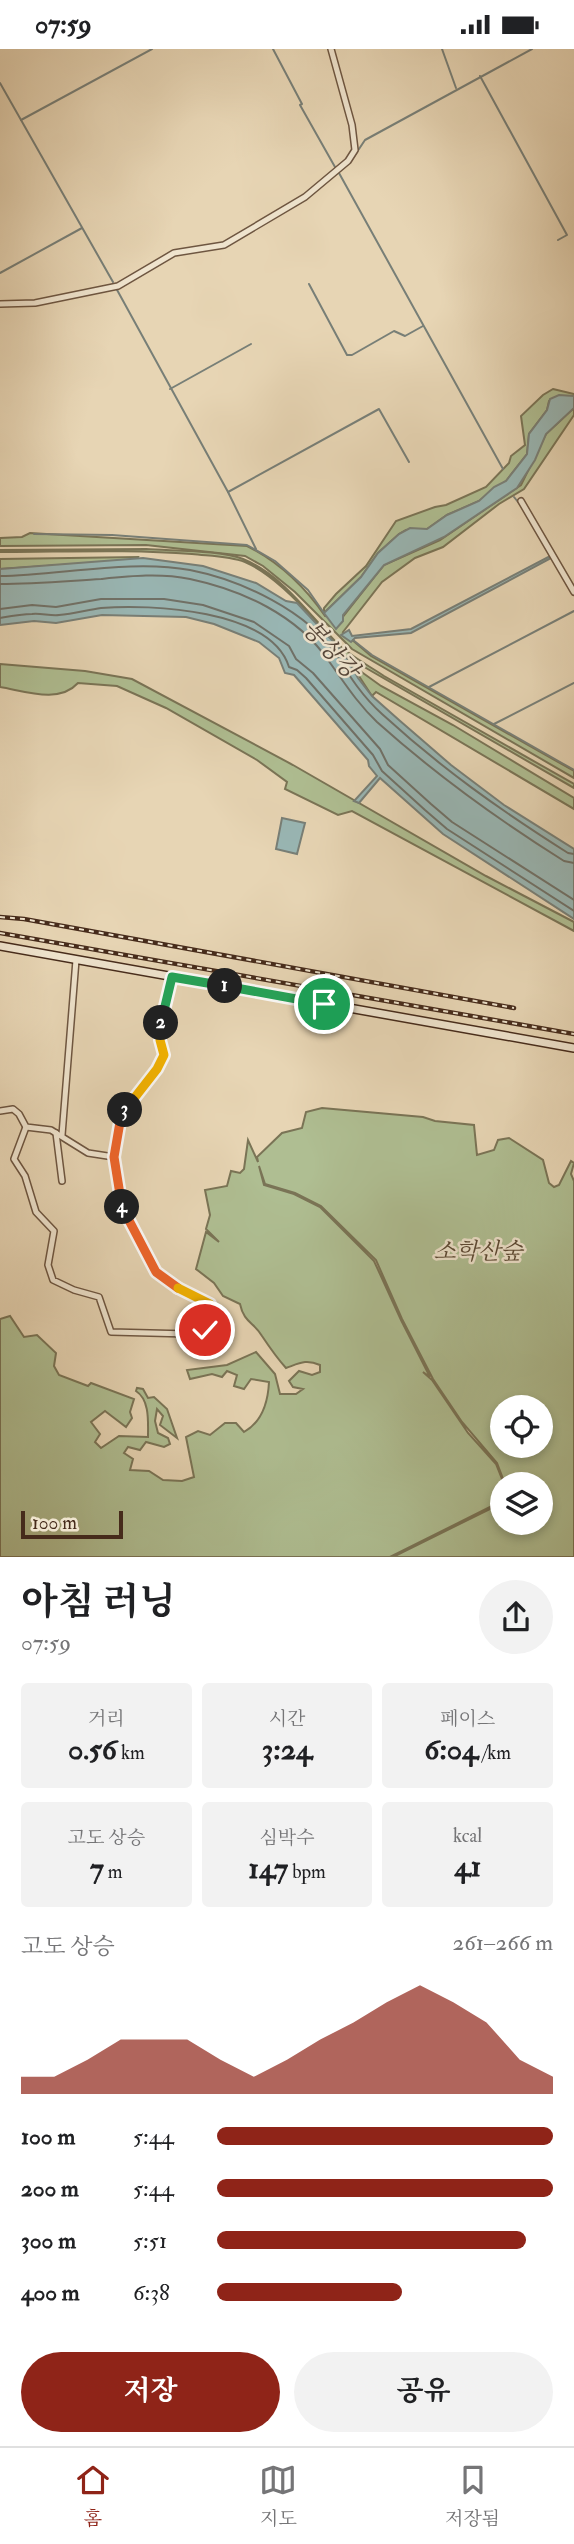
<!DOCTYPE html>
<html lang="ko">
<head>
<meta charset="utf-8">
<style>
	:root { --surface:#fff; --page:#f2f2f2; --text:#202124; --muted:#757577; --line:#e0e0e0; --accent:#8f2418 }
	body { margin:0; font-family:"IM FELL Double Pica","Noto Serif KR",serif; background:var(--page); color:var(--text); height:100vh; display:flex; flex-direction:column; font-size:26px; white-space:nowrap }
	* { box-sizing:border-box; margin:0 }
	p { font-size:23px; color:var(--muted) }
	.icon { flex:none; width:38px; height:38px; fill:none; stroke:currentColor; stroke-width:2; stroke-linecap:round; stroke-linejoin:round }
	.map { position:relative; height:1508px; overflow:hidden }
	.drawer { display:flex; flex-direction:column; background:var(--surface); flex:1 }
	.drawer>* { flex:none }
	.fabs { position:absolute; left:490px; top:1346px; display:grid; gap:14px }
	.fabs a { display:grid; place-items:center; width:63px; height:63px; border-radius:50%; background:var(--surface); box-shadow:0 4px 10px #0003; font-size:35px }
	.scale { position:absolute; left:21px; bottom:18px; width:102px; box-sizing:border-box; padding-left:7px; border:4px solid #462b1b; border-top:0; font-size:19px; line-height:24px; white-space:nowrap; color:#462b1b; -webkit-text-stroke:5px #efe4ce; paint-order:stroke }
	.pin { position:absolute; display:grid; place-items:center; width:60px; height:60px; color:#fff; margin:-30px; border:4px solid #fff; border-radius:50%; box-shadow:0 2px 7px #0007 }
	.km { position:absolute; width:35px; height:35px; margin:-18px; border-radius:50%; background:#222; color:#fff; font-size:19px; line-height:35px; text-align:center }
	.round { display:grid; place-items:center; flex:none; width:74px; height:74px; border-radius:37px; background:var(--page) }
	.head { display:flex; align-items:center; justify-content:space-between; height:119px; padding:0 21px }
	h1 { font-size:38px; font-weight:700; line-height:52px }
	.stats { display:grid; grid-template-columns:repeat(3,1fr); gap:10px; height:119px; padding:7px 21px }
	.stats div { display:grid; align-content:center; border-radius:7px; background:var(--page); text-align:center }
	.stats b { font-size:30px; font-weight:700 }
	.stats small { font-size:19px; font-weight:400 }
	.stats p { font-size:19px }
	.chart { height:196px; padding:14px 21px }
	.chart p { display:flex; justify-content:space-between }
	.chart svg { width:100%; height:126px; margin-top:7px; fill:var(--accent); opacity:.7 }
	.cta { display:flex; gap:14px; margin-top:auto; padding:14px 21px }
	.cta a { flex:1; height:80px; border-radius:42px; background:var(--accent); color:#fff; font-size:28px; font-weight:700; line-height:80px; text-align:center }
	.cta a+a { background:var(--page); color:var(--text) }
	ul { padding:0 21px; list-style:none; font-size:23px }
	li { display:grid; grid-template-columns:112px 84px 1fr; align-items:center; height:52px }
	li i { height:18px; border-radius:9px; background:var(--accent) }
	.status { display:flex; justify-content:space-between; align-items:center; height:49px; padding:0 35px; background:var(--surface); direction:ltr }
	.status svg { height:19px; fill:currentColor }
	.tabs { display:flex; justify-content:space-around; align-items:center; height:98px; border-top:2px solid var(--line); background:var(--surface); font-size:19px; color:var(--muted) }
	.tabs a { display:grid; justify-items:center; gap:4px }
	.tabs .selected { color:var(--accent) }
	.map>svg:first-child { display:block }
	.green { fill:#afbe92; stroke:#7a7456; stroke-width:2; fill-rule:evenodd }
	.water { fill:#99b7b5; stroke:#787f77; stroke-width:2 }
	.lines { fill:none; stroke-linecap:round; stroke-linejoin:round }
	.shore { stroke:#707168; stroke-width:2 }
	.stream { stroke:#787f77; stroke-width:2 }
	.minor-casing { stroke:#6e5641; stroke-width:8 }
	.secondary-casing { stroke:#462b1b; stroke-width:10 }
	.minor { stroke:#efe4ce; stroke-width:5 }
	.secondary { stroke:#efe4ce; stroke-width:7 }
	.rail-casing { stroke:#462b1b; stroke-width:4.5 }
	.rail { stroke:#efe4ce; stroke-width:2; stroke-dasharray:5; stroke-linecap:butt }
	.split-1-casing { stroke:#fff; stroke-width:14 }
	.split-2-casing { stroke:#fff; stroke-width:14 }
	.split-3-casing { stroke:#fff; stroke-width:14 }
	.split-4-casing { stroke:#fff; stroke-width:14 }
	.split-5-casing { stroke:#fff; stroke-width:14 }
	.split-6-casing { stroke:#fff; stroke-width:14 }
	.split-1 { stroke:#22a559; stroke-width:9 }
	.split-2 { stroke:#22a559; stroke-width:9 }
	.split-3 { stroke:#f5b400; stroke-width:9 }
	.split-4 { stroke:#f0652b; stroke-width:9 }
	.split-5 { stroke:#f0652b; stroke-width:9 }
	.split-6 { stroke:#f5b400; stroke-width:9 }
	.labels { text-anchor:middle; stroke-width:5; stroke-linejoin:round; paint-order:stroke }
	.park-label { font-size:23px; font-style:italic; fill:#5b4833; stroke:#efe4ce }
	.water-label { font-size:24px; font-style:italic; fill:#57473a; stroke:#efe4ce }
</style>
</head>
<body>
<div class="status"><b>07:59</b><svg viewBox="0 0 49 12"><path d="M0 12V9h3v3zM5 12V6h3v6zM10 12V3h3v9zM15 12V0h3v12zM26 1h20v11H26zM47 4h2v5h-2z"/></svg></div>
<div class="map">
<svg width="574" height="1508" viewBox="0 0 574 1508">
	<rect width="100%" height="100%" fill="#e7d5b4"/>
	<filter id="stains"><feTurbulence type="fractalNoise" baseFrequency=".00286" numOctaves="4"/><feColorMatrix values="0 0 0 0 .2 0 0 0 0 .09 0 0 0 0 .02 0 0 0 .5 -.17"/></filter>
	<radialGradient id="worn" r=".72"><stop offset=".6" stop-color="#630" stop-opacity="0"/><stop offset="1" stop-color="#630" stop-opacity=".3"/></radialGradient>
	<!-- green -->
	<g class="green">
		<polygon points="553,340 574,345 574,347 549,352 547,361 529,385 527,405 506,432 479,452 447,466 427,480 406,481 399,485 378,504 361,528 324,564 324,559 336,545 366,517 396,472 435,458 446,456 486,438 509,414 511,407 525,396 521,367 543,346"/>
		<path d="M574,359V366L524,440L499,455L443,498L415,509L382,533L343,583L371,607L574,722V729L352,600L295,543L263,517L245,507L146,496L0,497V489L22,488L30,484L247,497C279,513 305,538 325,567L342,569L384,516L440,491L521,436L546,385Z"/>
		<path d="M146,500C171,502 222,501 243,510C282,526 307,563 335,592C349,607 368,616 384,627L574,735V739L359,615L355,616L356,619L381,637L453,676L574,749V760L376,643L372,647C347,607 289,532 245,513C229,507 209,507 192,505C128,500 64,503 0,503V501Z"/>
		<polygon points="138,508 137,510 123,512 0,520 0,510"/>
		<path d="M0,615L85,622L132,630L293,716L486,827L574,873V882L352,762L338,766L285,740L287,733L257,711L166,659L117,637L78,634C59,655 25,642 0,638Z"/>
		<path d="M322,1059L423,1068L435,1072L474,1076L477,1106L494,1101L498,1091L509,1089L543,1111L549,1134L554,1138L559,1136L571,1112L574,1114L571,1125L574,1132V1508H393L502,1454V1474H541V1435H505L497,1414L462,1373L433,1330L402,1270L376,1211L321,1157L295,1144L265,1135L259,1117L264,1136L294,1145L320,1158L374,1212L401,1271L430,1328L423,1323L432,1331L468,1384L496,1415L504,1435L502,1452L390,1508H0V1270L10,1267L24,1288L37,1286L56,1304L54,1317L59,1326L88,1337L91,1334L134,1350L130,1363L132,1369L126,1378L105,1362L91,1373L100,1385L95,1393L101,1399L119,1387L148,1388C148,1373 150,1351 136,1342L137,1339L143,1340L148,1349L154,1348L167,1360L177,1389L160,1376L163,1367L157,1360L155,1372L158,1384L168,1389L170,1395L164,1398L146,1393L140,1401L128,1398L124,1404L133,1410L130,1421L149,1422L163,1431L182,1432L194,1428L186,1388L198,1382L210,1386L225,1374H236L244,1383C262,1373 268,1353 269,1333L251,1330L244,1340L234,1337L237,1326L227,1322L222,1328L212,1325L190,1330L187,1321L227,1316L256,1303L275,1325L280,1345H296L303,1340L293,1338L289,1332L299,1322L312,1326L320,1323V1316C306,1310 300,1314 286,1319C276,1308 270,1299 262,1287C254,1273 244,1274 240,1255L223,1247L214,1234L196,1220L206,1183L219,1193L206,1180L210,1166L205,1141L227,1137L231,1122L240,1124L244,1120L248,1091L258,1113L257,1108L282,1084L302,1079L306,1063ZM502,1358H541V1396H502Z"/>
	</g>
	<!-- water -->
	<g class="water">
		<polygon points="559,346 574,347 574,359 546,385 535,411 517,439 444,488 384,516 343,566 343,572 336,580 324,564 361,528 378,504 399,485 410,479 427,480 447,466 479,452 494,438 506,432 527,405 529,385 547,361 550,350"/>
		<polygon points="550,507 553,508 411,584 355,589 351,593 341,586 349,581 352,587 411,580"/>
		<polygon points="143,509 203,517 256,534 286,552 297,554 344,604 358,629 372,647 399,671 451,716 504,756 574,800 574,870 443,785 380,729 359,754 354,752 377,727 369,717 368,711 301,634 294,626 285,624 279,609 259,593 214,575 186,568 102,566 56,574 34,572 0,576 0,520"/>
		<polygon points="282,769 305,774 297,805 276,800"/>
	</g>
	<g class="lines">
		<!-- shore -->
		<g class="shore">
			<path d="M0,527C61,526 132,510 190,521C241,531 308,562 337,607C350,628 363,648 382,665C441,719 500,761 568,804L574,805"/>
			<path d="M0,535C34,535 67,532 101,530C131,527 160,524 190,530C242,541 297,566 328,611C344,633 357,654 377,673C435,725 497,770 564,812L574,814"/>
			<polyline points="0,560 32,556 56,558 101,550 164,550 203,556 254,573 289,597 296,610 313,624 380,700 388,716 431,755 452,773 574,851"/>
			<path d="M0,569C11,567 21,565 32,565C41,564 50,567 59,566C73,565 87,561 101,559C150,555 271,560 289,618L297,621L306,629L373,706L382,722L425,761L447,780L574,862"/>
		</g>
		<!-- stream -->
		<g class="stream">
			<polyline points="273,0 302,55 300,56 335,118"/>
			<polyline points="442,0 456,39"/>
			<polyline points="480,27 567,186 558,191"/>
			<polyline points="0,34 113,233"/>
			<polyline points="21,71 152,0"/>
			<polyline points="353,109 365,91 532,0"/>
			<polyline points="339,124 503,420"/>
			<polyline points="0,224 82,179"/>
			<polyline points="309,235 347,306 352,306 394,282 405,287 423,277"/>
			<polyline points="116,239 228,443 256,500"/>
			<polyline points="170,340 251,295"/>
			<polyline points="228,443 379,360 409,413"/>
			<polyline points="514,448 522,458"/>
			<polyline points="34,485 112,486 247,496 275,512 308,541 324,564"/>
			<polyline points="353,591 372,606 574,721"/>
			<polyline points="429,638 574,562"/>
			<polyline points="494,675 574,634"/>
		</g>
		<!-- minor casing -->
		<g class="minor-casing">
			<g id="minor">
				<polyline points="0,255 35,254 118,237 174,204 224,196 305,148 348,112 355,101 352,76 331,0"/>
				<polyline points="521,452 574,543"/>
				<polyline points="0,1062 13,1060 19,1065 26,1078 51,1081 88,1104 114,1108"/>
				<path d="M26,1078L14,1110L25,1127L36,1163L54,1182L48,1216L53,1231L74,1241L99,1248L111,1283L189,1285L205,1281L211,1269L210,1255L172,1235L156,1223L122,1160V1150H119L114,1108L120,1073L124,1062L157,1020L164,1006C157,979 165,954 172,928"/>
				<polyline points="56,1084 62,1132"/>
				<polyline points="62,1086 76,911"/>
			</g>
		</g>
		<!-- secondary casing -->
		<g class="secondary-casing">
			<polyline id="secondary" points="0,897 574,999"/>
		</g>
		<!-- minor -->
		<use href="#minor" class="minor"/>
		<!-- secondary -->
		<use href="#secondary" class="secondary"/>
		<!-- rail casing -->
		<g class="rail-casing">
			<g id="rail">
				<polyline points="0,868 24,870 514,959"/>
				<polyline points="0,884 574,985"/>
			</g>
		</g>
		<!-- rail -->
		<use href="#rail" class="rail"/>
	</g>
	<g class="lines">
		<!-- split-1 casing -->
		<g class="split-1-casing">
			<polyline id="split-1" points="225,937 324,955"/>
		</g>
		<!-- split-2 casing -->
		<g class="split-2-casing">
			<polyline id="split-2" points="161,974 172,928 225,937"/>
		</g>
		<!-- split-3 casing -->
		<g class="split-3-casing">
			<polyline id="split-3" points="125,1061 157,1020 164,1006 160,991 161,974"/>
		</g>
		<!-- split-4 casing -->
		<g class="split-4-casing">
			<polyline id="split-4" points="122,1158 114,1108 120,1073 125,1061"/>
		</g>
		<!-- split-5 casing -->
		<g class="split-5-casing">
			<polyline id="split-5" points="122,1158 156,1223 178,1239"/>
		</g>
		<!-- split-6 casing -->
		<g class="split-6-casing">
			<polyline id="split-6" points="178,1239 210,1255 211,1269 205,1281"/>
		</g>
		<!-- split-1 -->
		<use href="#split-1" class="split-1"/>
		<!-- split-2 -->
		<use href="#split-2" class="split-2"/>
		<!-- split-3 -->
		<use href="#split-3" class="split-3"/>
		<!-- split-4 -->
		<use href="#split-4" class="split-4"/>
		<!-- split-5 -->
		<use href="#split-5" class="split-5"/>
		<!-- split-6 -->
		<use href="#split-6" class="split-6"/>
	</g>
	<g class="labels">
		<!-- park labels -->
		<g class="park-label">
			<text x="478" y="1210">소학산숲</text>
		</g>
		<!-- water labels -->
		<g class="water-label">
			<text transform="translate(331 600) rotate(47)" y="8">봉상강</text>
		</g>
	</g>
	<rect width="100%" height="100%" filter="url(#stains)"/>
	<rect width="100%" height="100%" fill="url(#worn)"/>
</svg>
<div class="fabs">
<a><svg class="icon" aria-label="locate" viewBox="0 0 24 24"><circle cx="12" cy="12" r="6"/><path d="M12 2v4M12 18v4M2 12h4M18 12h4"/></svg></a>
<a><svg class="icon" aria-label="layers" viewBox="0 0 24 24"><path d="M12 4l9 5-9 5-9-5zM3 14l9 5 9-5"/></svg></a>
</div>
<div class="scale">100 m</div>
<div class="pin" style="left:324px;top:955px;background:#1e9e55"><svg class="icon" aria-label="arrive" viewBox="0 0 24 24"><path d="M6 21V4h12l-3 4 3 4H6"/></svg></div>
<div class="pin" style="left:205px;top:1281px;background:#d93025"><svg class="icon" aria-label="check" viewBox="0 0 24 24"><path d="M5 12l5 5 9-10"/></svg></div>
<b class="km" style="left:225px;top:937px">1</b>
<b class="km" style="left:161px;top:974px">2</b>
<b class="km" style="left:125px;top:1061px">3</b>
<b class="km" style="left:122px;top:1158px">4</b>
</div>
<section class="drawer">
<div class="head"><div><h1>아침 러닝</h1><p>07:59</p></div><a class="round"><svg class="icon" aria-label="share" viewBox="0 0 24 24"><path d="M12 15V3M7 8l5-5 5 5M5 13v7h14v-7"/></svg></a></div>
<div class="stats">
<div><p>거리</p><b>0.56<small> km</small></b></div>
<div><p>시간</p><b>3:24</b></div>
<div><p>페이스</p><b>6:04<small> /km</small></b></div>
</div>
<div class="stats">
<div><p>고도 상승</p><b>7<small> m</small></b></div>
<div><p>심박수</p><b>147<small> bpm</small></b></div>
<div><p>kcal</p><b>41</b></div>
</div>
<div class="chart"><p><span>고도 상승</span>261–266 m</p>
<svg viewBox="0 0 160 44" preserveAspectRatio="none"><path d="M0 44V38L10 38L20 32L30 25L40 25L50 25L60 32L70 38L80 32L90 25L100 19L110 12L120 6L130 12L140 19L150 32L160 38V44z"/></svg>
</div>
<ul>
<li><b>100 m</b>5:44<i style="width:100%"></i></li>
<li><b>200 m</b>5:44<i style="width:100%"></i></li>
<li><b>300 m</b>5:51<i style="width:92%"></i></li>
<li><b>400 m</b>6:38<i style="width:55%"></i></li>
</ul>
<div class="cta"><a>저장</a><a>공유</a></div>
</section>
<nav class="tabs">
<a class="selected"><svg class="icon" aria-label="home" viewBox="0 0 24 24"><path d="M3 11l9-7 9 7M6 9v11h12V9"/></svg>홈</a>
<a><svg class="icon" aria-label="map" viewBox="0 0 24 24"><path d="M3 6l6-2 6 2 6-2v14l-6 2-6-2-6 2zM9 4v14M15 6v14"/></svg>지도</a>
<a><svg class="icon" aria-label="saved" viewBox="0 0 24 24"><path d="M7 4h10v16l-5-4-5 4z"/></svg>저장됨</a>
</nav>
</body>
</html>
